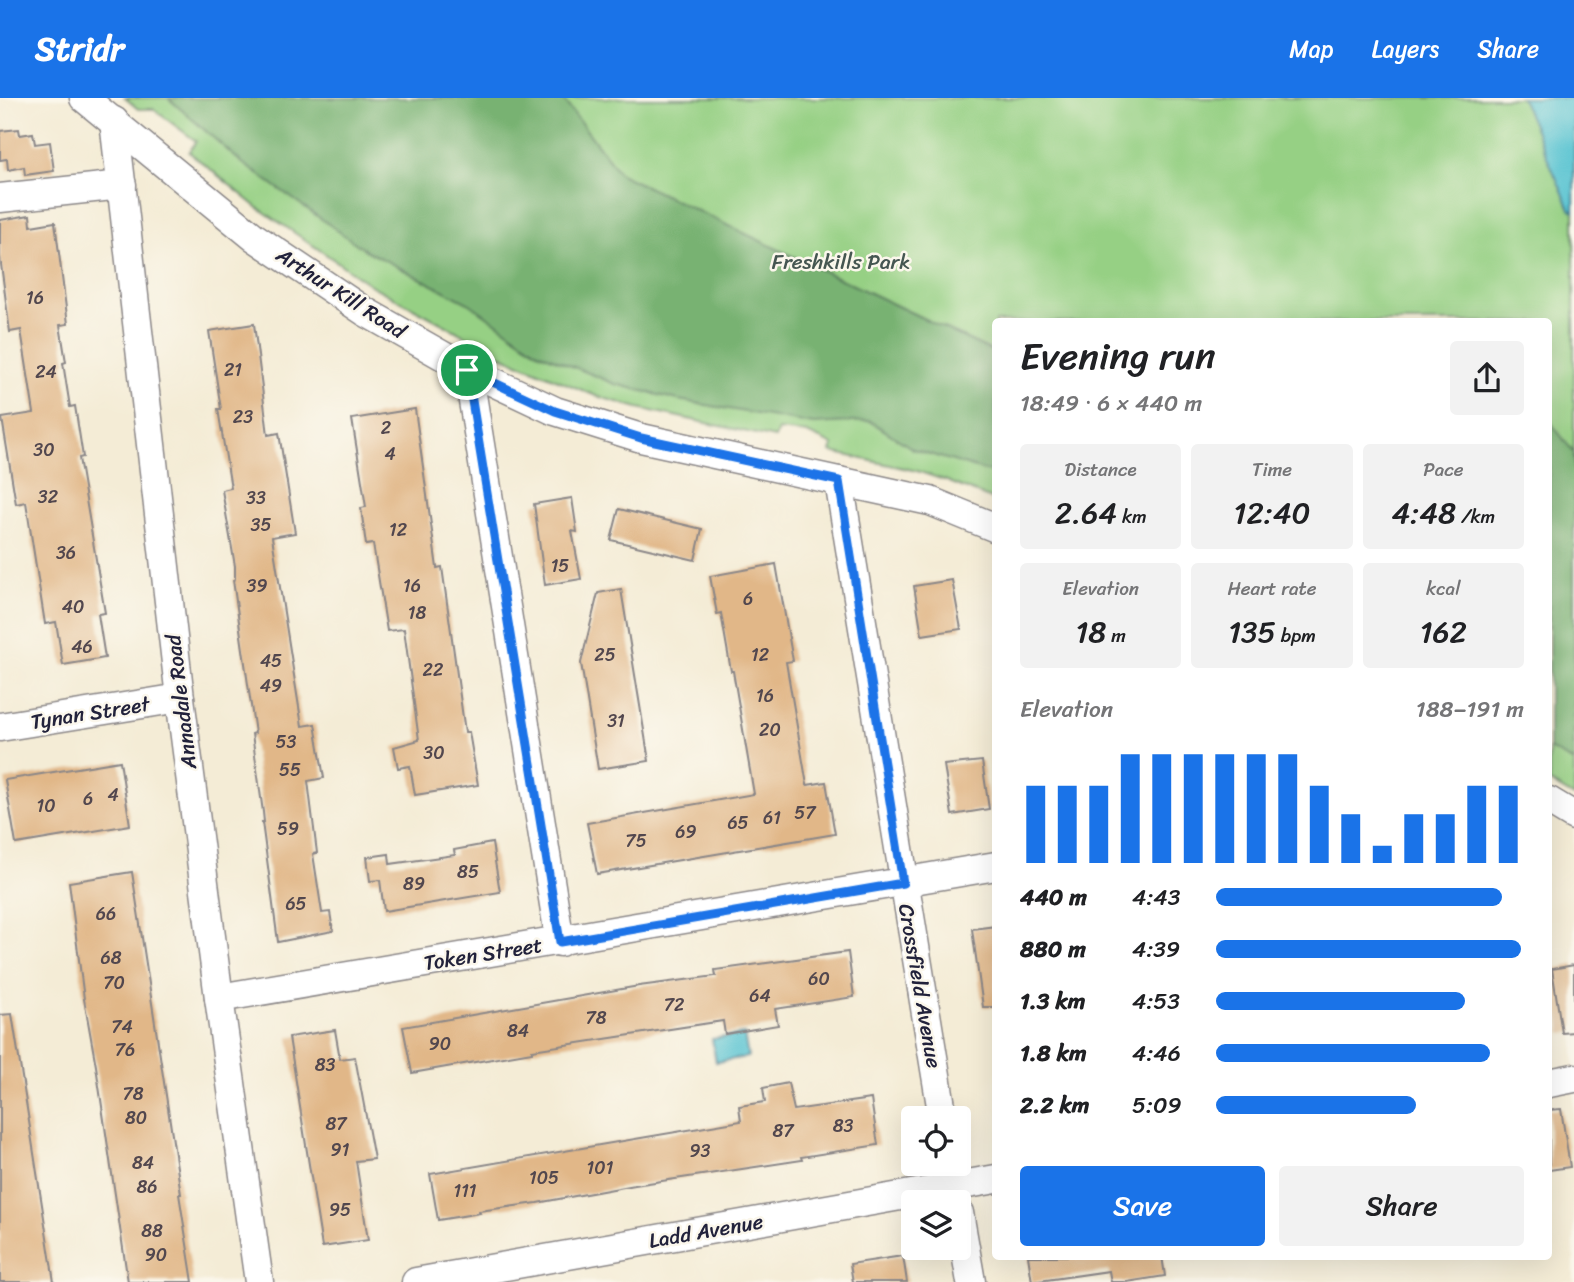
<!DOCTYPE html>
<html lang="en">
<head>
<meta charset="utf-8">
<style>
	:root { --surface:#fff; --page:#f2f2f2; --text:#202124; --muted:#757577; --accent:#1a73e8 }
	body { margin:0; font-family:Sriracha,sans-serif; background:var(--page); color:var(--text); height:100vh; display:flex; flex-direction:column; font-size:26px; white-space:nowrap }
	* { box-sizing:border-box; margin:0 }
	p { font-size:23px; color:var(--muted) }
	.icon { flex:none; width:38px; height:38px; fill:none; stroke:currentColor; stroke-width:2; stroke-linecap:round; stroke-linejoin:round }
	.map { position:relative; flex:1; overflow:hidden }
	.drawer { position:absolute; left:992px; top:220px; width:560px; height:942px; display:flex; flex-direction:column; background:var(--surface); border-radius:7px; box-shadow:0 7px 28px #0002 }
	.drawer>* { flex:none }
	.tools { position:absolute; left:901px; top:1008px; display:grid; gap:14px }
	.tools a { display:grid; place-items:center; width:70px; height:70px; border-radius:7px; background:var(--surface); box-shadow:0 7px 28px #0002; font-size:35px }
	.pin { position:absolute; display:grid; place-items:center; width:60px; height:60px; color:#fff; margin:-30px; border:4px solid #fff; border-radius:50%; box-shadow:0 2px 7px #0007 }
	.round { display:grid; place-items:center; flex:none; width:74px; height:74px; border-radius:7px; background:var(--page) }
	.headline { display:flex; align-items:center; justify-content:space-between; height:119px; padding:0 28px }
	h1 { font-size:38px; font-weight:600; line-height:52px }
	.stats { display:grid; grid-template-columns:repeat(3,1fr); gap:10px; height:119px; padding:7px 28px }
	.stats div { display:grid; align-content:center; border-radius:7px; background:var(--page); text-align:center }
	.stats b { font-size:30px; font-weight:600 }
	.stats small { font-size:19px; font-weight:400 }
	.stats p { font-size:19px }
	.chart { height:196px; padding:14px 28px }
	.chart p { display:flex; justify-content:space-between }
	.chart svg { width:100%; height:126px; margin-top:7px; stroke:var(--accent); stroke-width:6 }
	.primary-button { display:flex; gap:14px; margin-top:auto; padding:14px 28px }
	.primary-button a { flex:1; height:80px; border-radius:7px; background:var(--accent); color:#fff; font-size:28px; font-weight:600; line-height:80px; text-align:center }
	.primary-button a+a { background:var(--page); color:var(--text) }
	ul { padding:0 28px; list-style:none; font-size:23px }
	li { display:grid; grid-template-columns:112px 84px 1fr; align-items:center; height:52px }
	li i { height:18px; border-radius:9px; background:var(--accent) }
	header { display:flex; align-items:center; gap:42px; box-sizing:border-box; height:98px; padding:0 35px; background:var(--accent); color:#fff }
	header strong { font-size:33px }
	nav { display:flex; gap:38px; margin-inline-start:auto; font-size:24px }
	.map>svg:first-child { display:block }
	.green { fill:#96d084; stroke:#5c7960; stroke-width:2 }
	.forest { fill:#78b272; stroke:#4d6a56; stroke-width:2 }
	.water { fill:#57c3d1; stroke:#3c7286; stroke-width:2 }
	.building { fill:#e1b788 }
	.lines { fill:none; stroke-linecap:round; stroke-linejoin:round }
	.minor-casing { stroke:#8b8788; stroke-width:31 }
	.minor { stroke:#fff; stroke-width:28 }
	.route-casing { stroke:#fff; stroke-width:14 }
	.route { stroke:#1a73e8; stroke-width:9 }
	.labels { text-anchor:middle; stroke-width:5; stroke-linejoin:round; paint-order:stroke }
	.number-label { font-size:18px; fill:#52474e }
	.park-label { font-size:21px; fill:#455651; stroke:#fbf7ec }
	.street-label { font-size:21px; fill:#22223b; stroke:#fbf7ec }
</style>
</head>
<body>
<header>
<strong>Stridr</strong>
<nav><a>Map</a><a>Layers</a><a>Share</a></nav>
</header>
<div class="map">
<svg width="1574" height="1184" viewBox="0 0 1574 1184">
	<rect width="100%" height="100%" fill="#fbf7ec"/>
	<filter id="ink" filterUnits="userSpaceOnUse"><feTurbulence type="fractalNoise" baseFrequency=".0143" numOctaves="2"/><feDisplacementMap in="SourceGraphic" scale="14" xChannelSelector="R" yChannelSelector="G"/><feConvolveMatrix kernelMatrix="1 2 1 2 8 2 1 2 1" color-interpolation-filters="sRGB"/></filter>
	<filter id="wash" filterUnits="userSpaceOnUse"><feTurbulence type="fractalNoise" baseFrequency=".00686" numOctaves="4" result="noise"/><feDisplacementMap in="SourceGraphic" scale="28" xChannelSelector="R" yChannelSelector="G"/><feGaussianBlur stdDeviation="1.57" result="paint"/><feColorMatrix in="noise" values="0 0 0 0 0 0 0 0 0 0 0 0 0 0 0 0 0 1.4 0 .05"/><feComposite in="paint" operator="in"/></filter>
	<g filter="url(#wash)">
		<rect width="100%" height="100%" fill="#f4ecd6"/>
		<!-- green -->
		<polygon class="green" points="125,0 1574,0 1574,699 1549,684 1549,224 996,224 996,403 947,383 917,373 831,354 833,347 807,335 778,332 775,340 638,310 596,298 506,260 372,188 257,109 189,54 196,43 153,11 138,11"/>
		<!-- forest -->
		<g class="forest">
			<polygon points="168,0 562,0 620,76 996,255 996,376 913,351 870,323 813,326 678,302 615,286 538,254 470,206 365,152 241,64"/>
			<polygon points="1549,322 1574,355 1574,664 1549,651"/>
		</g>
		<!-- water -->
		<g class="water">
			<polygon points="1521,0 1574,0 1574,113 1570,111"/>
			<polygon points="744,936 748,959 716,964 712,941"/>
		</g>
		<g id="blocks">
			<!-- building -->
			<g class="building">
				<polygon points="19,31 20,37 33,35 35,46 50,44 54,73 25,77 24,69 8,72 7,61 0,62 0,33"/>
				<polygon points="30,117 31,128 55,124 68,226 60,227 66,264 63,265 70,309 75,308 83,359 79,360 105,515 98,516 105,560 63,567 56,524 45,526 26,404 16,406 2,320 34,315 21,232 10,234 0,159 0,122"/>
				<polygon points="254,226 268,337 279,335 295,435 272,439 302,628 315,626 324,680 308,683 317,755 313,756 322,815 330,814 333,833 278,844 262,724 264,724 263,714 252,636 255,635 233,482 235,481 235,468 222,392 231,390 218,311 221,311 209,233"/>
				<polygon points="415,311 437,470 442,469 465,634 469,634 478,687 415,697 410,668 398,670 394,649 419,642 404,531 387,533 373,446 366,447 361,410 366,409 352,321"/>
				<polygon points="572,400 577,434 572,433 581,481 545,487 534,406"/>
				<polygon points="619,411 702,431 695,462 611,442"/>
				<polygon points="776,466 793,563 786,564 807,687 826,684 835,736 597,776 587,725 754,696 733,573 731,573 721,515 717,516 710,478"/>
				<polygon points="952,482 961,531 922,537 914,488"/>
				<polygon points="621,491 649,663 598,671 581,565 598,495"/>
				<polygon points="120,663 130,727 16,746 5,682"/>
				<polygon points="982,663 989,711 952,717 944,667"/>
				<polygon points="492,745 500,794 384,813 380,782 370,783 367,759 389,756 390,766 455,757 454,752"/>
				<polygon points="132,774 181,1096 179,1096 193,1184 128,1184 96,968 84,901 69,784"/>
				<polygon points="996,828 996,909 983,909 972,831"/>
				<polygon points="848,854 854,899 775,911 778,927 725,936 723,923 532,952 532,954 412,975 403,929 639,888 716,878 715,872"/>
				<polygon points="1574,867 1574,934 1562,935 1552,871"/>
				<polygon points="12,916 28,1017 54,1184 0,1184 0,917"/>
				<polygon points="335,932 340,961 355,959 374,1061 356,1063 368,1142 322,1149 289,939"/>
				<polygon points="788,985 794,1012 871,1001 878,1047 801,1059 802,1062 635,1087 537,1105 479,1113 480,1115 438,1122 430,1076 741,1023 739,1008 765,1004 763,990"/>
				<polygon points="1561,1011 1570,1069 1549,1072 1549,1012"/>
				<polygon points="903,1158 907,1184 853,1184 850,1166"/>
				<polygon points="1028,1158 1162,1158 1165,1178 1127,1184 1111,1184 1109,1173 1032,1184"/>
			</g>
		</g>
	</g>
	<g filter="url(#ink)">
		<use href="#blocks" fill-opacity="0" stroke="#8b8788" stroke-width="2"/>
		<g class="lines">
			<!-- minor casing -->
			<g class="minor-casing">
				<g id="minor">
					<polyline points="84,0 254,139 364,213 468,272 555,313 641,340 930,403 996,430"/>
					<polyline points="114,23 180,600 219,900 259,1184"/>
					<polyline points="0,100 122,87"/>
					<polyline points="468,272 560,844"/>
					<polyline points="839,383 943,1020"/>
					<polyline points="0,629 180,600"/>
					<polyline points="1549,703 1574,718"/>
					<polyline points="219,900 996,768"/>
					<polyline points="1549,985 1574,980"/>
					<polyline points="959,1115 971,1184"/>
					<polyline points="416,1184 996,1081"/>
				</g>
			</g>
			<!-- minor -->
			<use href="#minor" class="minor"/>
		</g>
	</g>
	<g class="lines" filter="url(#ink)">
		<!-- route casing -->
		<g class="route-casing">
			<polygon id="route" points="467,272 555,313 641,340 839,383 903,785 560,844"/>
		</g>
		<!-- route -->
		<use href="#route" class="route"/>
	</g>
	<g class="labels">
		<!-- number labels -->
		<g class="number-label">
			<text x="35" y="206">16</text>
			<text x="233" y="278">21</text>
			<text x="46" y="280">24</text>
			<text x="243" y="325">23</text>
			<text x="386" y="336">2</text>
			<text x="44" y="358">30</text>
			<text x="390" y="362">4</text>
			<text x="48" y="405">32</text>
			<text x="256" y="406">33</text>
			<text x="261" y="433">35</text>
			<text x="398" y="438">12</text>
			<text x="66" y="461">36</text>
			<text x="560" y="474">15</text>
			<text x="257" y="494">39</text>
			<text x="412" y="494">16</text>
			<text x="748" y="507">6</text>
			<text x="73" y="515">40</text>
			<text x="417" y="521">18</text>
			<text x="82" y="555">46</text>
			<text x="605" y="563">25</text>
			<text x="760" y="563">12</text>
			<text x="271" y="569">45</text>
			<text x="433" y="578">22</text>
			<text x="271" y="594">49</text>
			<text x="765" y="604">16</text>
			<text x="616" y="629">31</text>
			<text x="770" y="638">20</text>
			<text x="286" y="650">53</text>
			<text x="434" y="661">30</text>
			<text x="290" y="678">55</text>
			<text x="113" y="703">4</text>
			<text x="88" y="707">6</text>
			<text x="46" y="714">10</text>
			<text x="805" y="721">57</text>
			<text x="772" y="726">61</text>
			<text x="738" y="731">65</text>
			<text x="288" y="737">59</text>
			<text x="686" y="740">69</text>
			<text x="636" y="749">75</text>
			<text x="468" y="780">85</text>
			<text x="414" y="792">89</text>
			<text x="296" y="812">65</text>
			<text x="106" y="822">66</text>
			<text x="111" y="866">68</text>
			<text x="819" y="887">60</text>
			<text x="114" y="891">70</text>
			<text x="760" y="904">64</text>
			<text x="674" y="913">72</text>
			<text x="596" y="926">78</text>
			<text x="122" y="935">74</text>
			<text x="518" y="939">84</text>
			<text x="440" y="952">90</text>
			<text x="125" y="958">76</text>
			<text x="325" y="973">83</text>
			<text x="133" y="1002">78</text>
			<text x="136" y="1026">80</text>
			<text x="336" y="1032">87</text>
			<text x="843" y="1034">83</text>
			<text x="783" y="1039">87</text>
			<text x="340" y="1058">91</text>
			<text x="700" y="1059">93</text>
			<text x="143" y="1071">84</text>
			<text x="600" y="1076">101</text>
			<text x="544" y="1086">105</text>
			<text x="147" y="1095">86</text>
			<text x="465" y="1099">111</text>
			<text x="340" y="1118">95</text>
			<text x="152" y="1139">88</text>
			<text x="156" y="1163">90</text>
		</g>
		<!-- park labels -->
		<g class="park-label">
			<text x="841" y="171">Freshkills Park</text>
		</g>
		<!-- street labels -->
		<g class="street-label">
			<text transform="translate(341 195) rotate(33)" y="7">Arthur Kill Road</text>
			<text transform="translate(181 604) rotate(-97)" y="7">Annadale Road</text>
			<text transform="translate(90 615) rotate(-9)" y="7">Tynan Street</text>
			<text transform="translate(483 856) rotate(-9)" y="7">Token Street</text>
			<text transform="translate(920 888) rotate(80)" y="7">Crossfield Avenue</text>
			<text transform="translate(706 1133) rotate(-10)" y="7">Ladd Avenue</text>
		</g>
	</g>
</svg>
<div class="tools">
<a><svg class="icon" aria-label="locate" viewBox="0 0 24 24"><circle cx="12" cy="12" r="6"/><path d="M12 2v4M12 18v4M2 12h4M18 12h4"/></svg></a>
<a><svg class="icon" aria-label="layers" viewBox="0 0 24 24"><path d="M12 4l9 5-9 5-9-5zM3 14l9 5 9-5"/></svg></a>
</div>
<div class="pin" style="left:467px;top:272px;background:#1e9e55"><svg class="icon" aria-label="arrive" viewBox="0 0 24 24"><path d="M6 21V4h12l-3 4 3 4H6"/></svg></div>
<section class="drawer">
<div class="headline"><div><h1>Evening run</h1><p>18:49 · 6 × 440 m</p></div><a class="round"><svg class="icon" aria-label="share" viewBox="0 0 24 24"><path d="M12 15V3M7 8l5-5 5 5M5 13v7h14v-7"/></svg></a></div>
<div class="stats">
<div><p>Distance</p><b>2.64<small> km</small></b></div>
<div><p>Time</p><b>12:40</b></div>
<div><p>Pace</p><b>4:48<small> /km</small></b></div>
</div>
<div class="stats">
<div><p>Elevation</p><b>18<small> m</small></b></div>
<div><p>Heart rate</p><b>135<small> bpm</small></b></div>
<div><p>kcal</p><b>162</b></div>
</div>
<div class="chart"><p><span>Elevation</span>188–191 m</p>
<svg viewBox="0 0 160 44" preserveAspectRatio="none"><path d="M5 44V17M15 44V17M25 44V17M35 44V6M45 44V6M55 44V6M65 44V6M75 44V6M85 44V6M95 44V17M105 44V27M115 44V38M125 44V27M135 44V27M145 44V17M155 44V17"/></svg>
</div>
<ul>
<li><b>440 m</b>4:43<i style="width:93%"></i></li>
<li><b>880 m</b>4:39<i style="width:99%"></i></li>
<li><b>1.3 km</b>4:53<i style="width:81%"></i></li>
<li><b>1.8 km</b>4:46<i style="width:89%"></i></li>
<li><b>2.2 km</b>5:09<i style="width:65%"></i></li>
</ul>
<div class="primary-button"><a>Save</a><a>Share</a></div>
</section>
</div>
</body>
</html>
